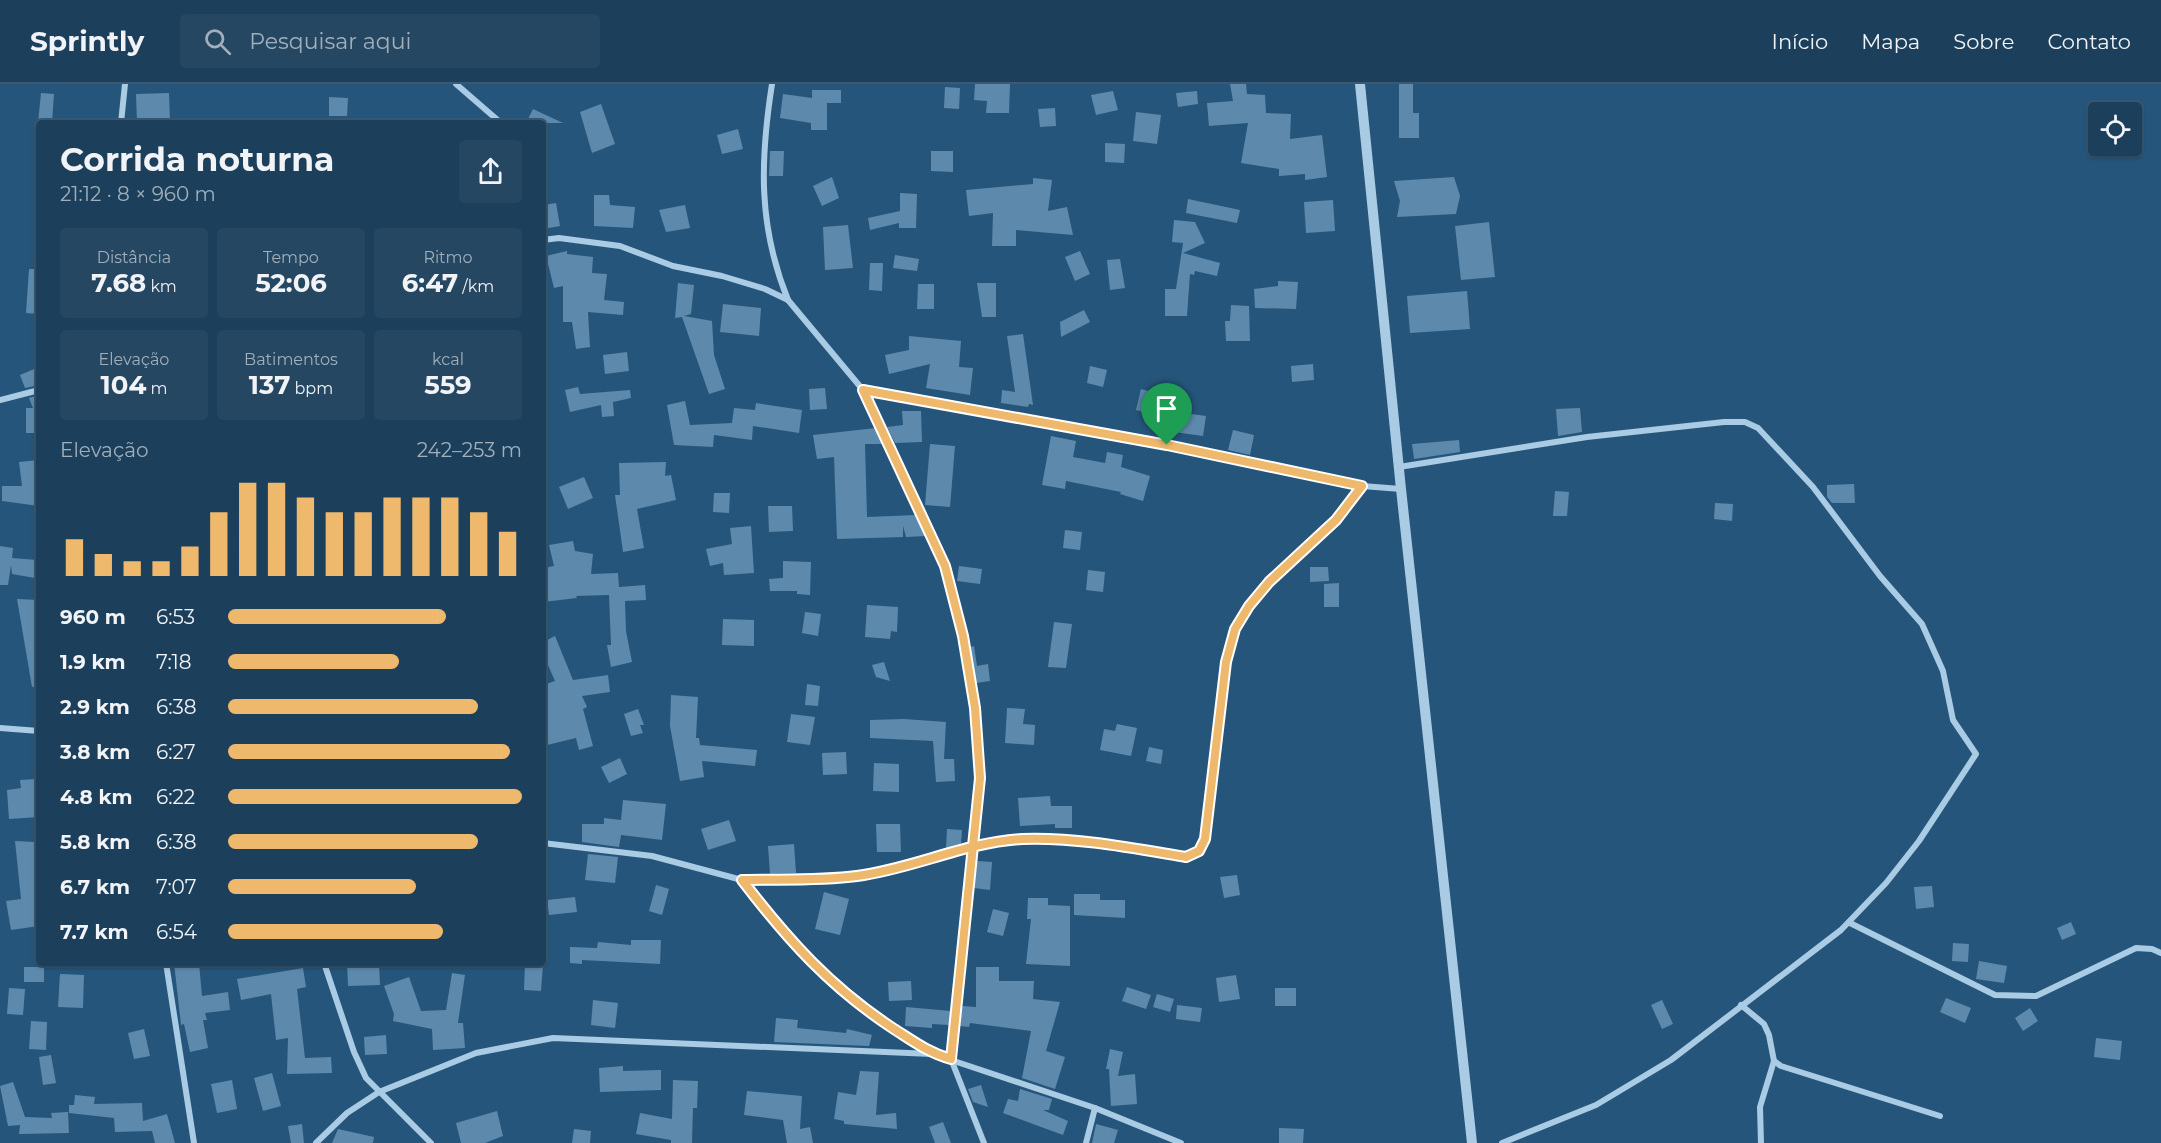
<!DOCTYPE html>
<html lang="pt">
<head>
<meta charset="utf-8">
<style>
	:root { --surface:#1c405c; --page:#254762; --text:#f1f3f6; --muted:#a0afbb; --line:#3a5972; --accent:#eeb96d }
	body { margin:0; font-family:Montserrat,sans-serif; background:var(--page); color:var(--text); height:100vh; display:flex; flex-direction:column; font-size:22px; white-space:nowrap }
	* { box-sizing:border-box; margin:0 }
	p { font-size:20px; color:var(--muted) }
	.icon { flex:none; width:33px; height:33px; fill:none; stroke:currentColor; stroke-width:2; stroke-linecap:round; stroke-linejoin:round }
	.map { position:relative; flex:1; overflow:hidden }
	.details { position:absolute; left:36px; top:36px; width:510px; height:846px; display:flex; flex-direction:column; background:var(--surface); border-radius:6px; box-shadow:0 2px 4px #0004,0 0 0 2px var(--line) }
	.details>* { flex:none }
	.fabs { position:absolute; left:2088px; top:18px; display:grid; gap:12px }
	.fabs a { display:grid; place-items:center; width:54px; height:54px; border-radius:6px; background:var(--surface); box-shadow:0 2px 4px #0004,0 0 0 2px var(--line); font-size:30px }
	.pin { position:absolute; display:grid; place-items:center; width:51px; height:51px; color:#fff; margin:-62px -26px; border-radius:50% 50% 50% 0; rotate:-45deg; box-shadow:0 0 6px #0007 }
	.pin .icon { rotate:45deg }
	.round { display:grid; place-items:center; flex:none; width:63px; height:63px; border-radius:6px; background:var(--page) }
	.headline { display:flex; align-items:center; justify-content:space-between; height:102px; padding:0 24px }
	h1 { font-size:33px; font-weight:700; line-height:45px }
	.stats { display:grid; grid-template-columns:repeat(3,1fr); gap:9px; height:102px; padding:6px 24px }
	.stats div { display:grid; align-content:center; border-radius:6px; background:var(--page); text-align:center }
	.stats b { font-size:26px; font-weight:700 }
	.stats small { font-size:16px; font-weight:400 }
	.stats p { font-size:16px }
	.chart { height:168px; padding:12px 24px }
	.chart p { display:flex; justify-content:space-between }
	.chart svg { width:100%; height:108px; margin-top:6px; stroke:var(--accent); stroke-width:6 }
	ul { padding:0 24px; list-style:none; font-size:20px }
	li { display:grid; grid-template-columns:96px 72px 1fr; align-items:center; height:45px }
	li i { height:15px; border-radius:8px; background:var(--accent) }
	header { display:flex; align-items:center; gap:36px; box-sizing:border-box; height:84px; padding:0 30px; background:var(--surface); border-bottom:2px solid var(--line) }
	header strong { font-size:28px }
	nav { display:flex; gap:33px; margin-inline-start:auto; font-size:21px }
	.search { width:420px; height:54px; background:var(--page); display:flex; align-items:center; gap:15px; box-sizing:border-box; padding:0 21px; border-radius:6px; color:var(--muted); font-size:22px }
	.map>svg:first-child { display:block }
	.building { fill:#5d8aac }
	.lines { fill:none; stroke-linecap:round; stroke-linejoin:round }
	.minor { stroke:#a9cbe4; stroke-width:6 }
	.tertiary { stroke:#a9cbe4; stroke-width:10 }
	.route-casing { stroke:#fff; stroke-width:12 }
	.route { stroke:#eeb96d; stroke-width:8 }
</style>
</head>
<body>
<header>
<strong>Sprintly</strong>
<div class="search"><svg class="icon" aria-label="search" viewBox="0 0 24 24"><circle cx="10" cy="10" r="6"/><path d="M15 15l6 6"/></svg>Pesquisar aqui</div>
<nav><a>Início</a><a>Mapa</a><a>Sobre</a><a>Contato</a></nav>
</header>
<div class="map">
<svg width="2161" height="1059" viewBox="0 0 2161 1059">
	<rect width="100%" height="100%" fill="#25557b"/>
	<!-- building -->
	<g class="building">
		<polygon points="975,0 1010,0 1009,29 986,29 987,17 974,16"/>
		<polygon points="1230,0 1246,0 1247,10 1265,11 1266,29 1291,30 1290,55 1322,51 1327,93 1305,96 1305,90 1279,92 1279,85 1241,79 1248,39 1209,42 1207,19 1233,17"/>
		<polygon points="1399,0 1413,0 1413,29 1419,29 1419,54 1399,54"/>
		<polygon points="945,3 960,4 959,25 944,24"/>
		<polygon points="812,6 841,6 841,19 827,19 827,46 811,46 811,39 780,34 783,10 812,14"/>
		<polygon points="1113,7 1118,26 1096,31 1091,11"/>
		<polygon points="1197,7 1198,20 1178,23 1176,9"/>
		<polygon points="41,9 54,10 52,39 38,39"/>
		<polygon points="169,9 170,39 137,39 136,10"/>
		<polygon points="329,13 348,14 347,32 329,32"/>
		<polygon points="601,20 615,60 592,69 580,28"/>
		<polygon points="1055,24 1056,42 1040,43 1038,25"/>
		<polygon points="533,25 563,39 526,39"/>
		<polygon points="1136,28 1161,31 1157,60 1133,57"/>
		<polygon points="738,45 743,65 722,70 717,51"/>
		<polygon points="1105,59 1125,60 1124,79 1105,78"/>
		<polygon points="770,67 784,67 783,92 769,92"/>
		<polygon points="931,67 953,67 953,88 931,87"/>
		<polygon points="832,93 839,114 822,122 813,102"/>
		<polygon points="1454,93 1460,112 1456,130 1397,133 1400,117 1394,97"/>
		<polygon points="1033,94 1052,96 1048,127 1067,123 1073,151 1016,146 1016,162 992,162 993,129 969,132 966,106 1033,100"/>
		<polygon points="900,109 917,110 916,144 899,144 899,139 870,146 868,134 900,127"/>
		<polygon points="594,111 609,111 610,121 635,123 633,144 594,142"/>
		<polygon points="1188,115 1240,126 1237,139 1186,129"/>
		<polygon points="1333,116 1335,147 1306,149 1304,118"/>
		<polygon points="556,119 560,142 543,145 543,121"/>
		<polygon points="685,121 690,144 666,148 659,126"/>
		<polygon points="1174,136 1195,138 1205,159 1183,169 1220,179 1217,192 1195,187 1194,191 1190,190 1187,232 1165,232 1165,205 1176,205 1183,159 1172,158"/>
		<polygon points="1489,138 1495,193 1461,196 1455,142"/>
		<polygon points="848,141 853,184 825,186 823,143"/>
		<polygon points="567,167 567,170 593,173 592,189 607,190 604,216 624,218 623,231 588,228 590,263 576,265 572,238 563,238 563,202 554,204 546,172"/>
		<polygon points="1080,167 1090,190 1075,197 1065,173"/>
		<polygon points="895,171 919,175 917,187 893,184"/>
		<polygon points="1120,175 1125,204 1110,206 1107,176"/>
		<polygon points="870,179 883,179 882,207 869,206"/>
		<polygon points="29,185 39,185 39,230 26,229"/>
		<polygon points="1278,197 1298,198 1296,225 1255,224 1254,205 1278,202"/>
		<polygon points="678,199 694,201 691,230 684,232 712,237 714,271 725,305 709,310 682,233 675,234"/>
		<polygon points="977,199 996,199 996,233 982,233"/>
		<polygon points="918,200 934,200 934,225 917,225"/>
		<polygon points="1467,207 1470,245 1410,249 1407,212"/>
		<polygon points="723,220 761,224 759,252 720,248"/>
		<polygon points="1231,221 1249,222 1250,257 1226,257 1225,237 1230,237"/>
		<polygon points="1084,226 1090,238 1061,253 1060,238"/>
		<polygon points="1023,250 1033,321 1029,320 1028,323 1001,319 1002,306 1015,308 1007,252"/>
		<polygon points="909,252 961,257 959,283 973,284 970,311 926,304 930,280 889,290 885,271 909,266"/>
		<polygon points="627,268 629,287 605,290 603,271"/>
		<polygon points="1313,280 1314,296 1292,298 1291,282"/>
		<polygon points="1090,282 1107,286 1103,303 1087,299"/>
		<polygon points="39,283 39,301 25,304 20,291"/>
		<polygon points="578,303 580,310 630,306 631,314 613,318 614,332 602,333 601,321 570,328 565,306"/>
		<polygon points="825,304 827,325 810,326 809,305"/>
		<polygon points="1141,305 1166,312 1161,332 1136,326"/>
		<polygon points="39,311 39,349 26,349 26,324 33,324 29,314"/>
		<polygon points="685,317 690,341 732,339 734,324 755,326 756,319 802,326 799,349 753,342 752,356 714,351 713,363 674,361 667,321"/>
		<polygon points="1580,324 1582,348 1558,352 1556,325"/>
		<polygon points="902,327 921,327 922,358 895,359 887,343 903,341"/>
		<polygon points="1177,328 1206,332 1203,352 1174,348"/>
		<polygon points="876,344 884,360 865,360 867,433 916,431 926,452 906,453 903,442 903,453 837,455 834,373 817,375 813,351"/>
		<polygon points="1233,346 1254,351 1250,371 1228,366"/>
		<polygon points="1051,352 1076,357 1073,373 1105,379 1107,368 1123,371 1121,383 1150,392 1143,417 1120,410 1121,408 1066,397 1065,405 1042,401"/>
		<polygon points="1459,356 1460,368 1414,375 1412,360"/>
		<polygon points="930,360 955,362 950,423 925,421"/>
		<polygon points="39,376 39,422 2,417 2,402 22,402 19,378"/>
		<polygon points="666,378 665,392 671,391 676,416 637,425 644,464 623,468 615,411 620,411 619,379"/>
		<polygon points="584,393 593,414 568,425 559,403"/>
		<polygon points="1854,400 1855,419 1832,419 1827,413 1827,401"/>
		<polygon points="1555,407 1569,408 1567,432 1553,432"/>
		<polygon points="714,409 730,409 729,429 713,428"/>
		<polygon points="1715,419 1733,420 1732,437 1714,435"/>
		<polygon points="768,422 792,422 793,447 769,448"/>
		<polygon points="751,442 754,489 724,491 723,479 710,482 706,465 732,460 730,444"/>
		<polygon points="1065,446 1082,448 1080,466 1063,464"/>
		<polygon points="573,457 575,467 593,470 591,490 618,489 619,503 645,501 646,516 625,517 626,547 632,578 611,583 607,561 611,561 609,511 576,512 577,514 543,518 543,484 554,482 549,461"/>
		<polygon points="0,462 13,464 12,474 37,476 35,494 12,490 11,481 8,501 0,501"/>
		<polygon points="783,477 811,478 810,511 797,510 797,507 770,507 769,495 783,494"/>
		<polygon points="959,482 982,485 980,500 957,497"/>
		<polygon points="1310,483 1328,483 1329,497 1310,498"/>
		<polygon points="1088,486 1105,488 1103,508 1086,506"/>
		<polygon points="1339,499 1339,523 1324,523 1324,500"/>
		<polygon points="17,515 39,516 39,602 32,603"/>
		<polygon points="867,521 898,523 897,548 891,547 890,555 865,553"/>
		<polygon points="805,528 821,530 818,552 802,549"/>
		<polygon points="723,535 754,536 754,562 722,561"/>
		<polygon points="1054,538 1072,540 1066,584 1048,583"/>
		<polygon points="555,552 573,596 608,591 610,608 582,612 587,623 583,625 593,662 579,666 576,654 543,662 543,601 555,597 543,570 543,558"/>
		<polygon points="974,562 977,582 988,580 990,597 976,599 970,563"/>
		<polygon points="884,578 890,597 876,593 872,581"/>
		<polygon points="807,600 820,602 818,622 805,621"/>
		<polygon points="671,611 698,613 696,654 699,654 700,661 757,666 755,682 702,677 704,693 680,697 670,642"/>
		<polygon points="1007,624 1025,625 1023,640 1035,641 1034,661 1005,659"/>
		<polygon points="638,625 644,641 640,641 643,649 631,652 624,630"/>
		<polygon points="791,630 815,633 810,661 787,658"/>
		<polygon points="904,635 946,638 944,675 954,675 955,697 936,698 933,657 870,654 870,636"/>
		<polygon points="1117,640 1137,644 1131,672 1100,666 1104,645 1115,647"/>
		<polygon points="1149,663 1163,666 1161,680 1146,677"/>
		<polygon points="846,668 847,690 823,691 822,669"/>
		<polygon points="620,674 627,690 609,699 601,683"/>
		<polygon points="874,679 899,680 899,708 873,707"/>
		<polygon points="36,695 39,733 9,735 7,706 21,704 20,696"/>
		<polygon points="1050,712 1051,722 1072,722 1072,744 1055,744 1055,740 1020,742 1018,714"/>
		<polygon points="623,716 666,720 662,756 621,751 619,763 582,758 582,740 604,740 604,734 621,736"/>
		<polygon points="729,736 736,757 708,766 701,745"/>
		<polygon points="876,740 900,740 901,768 877,768"/>
		<polygon points="947,745 962,746 961,761 946,764"/>
		<polygon points="15,757 35,758 39,842 11,846 6,817 21,815"/>
		<polygon points="794,760 796,789 770,790 768,762"/>
		<polygon points="588,770 618,773 615,799 585,796"/>
		<polygon points="977,777 992,778 990,806 974,804"/>
		<polygon points="1237,791 1240,811 1224,814 1220,793"/>
		<polygon points="656,801 669,805 662,831 649,827"/>
		<polygon points="1932,802 1934,823 1916,825 1914,803"/>
		<polygon points="824,808 849,815 840,851 815,845"/>
		<polygon points="1074,810 1100,810 1100,816 1125,816 1125,834 1074,831"/>
		<polygon points="575,813 577,828 549,831 547,816"/>
		<polygon points="1028,814 1048,814 1048,821 1070,822 1070,882 1026,880 1031,835 1027,835"/>
		<polygon points="993,825 1009,829 1003,852 987,848"/>
		<polygon points="2071,838 2076,850 2062,856 2057,844"/>
		<polygon points="631,856 661,856 660,880 582,876 582,880 570,879 570,863 597,864 598,858 631,861"/>
		<polygon points="1953,859 1969,860 1968,878 1952,877"/>
		<polygon points="1979,877 2007,882 2004,899 1976,895"/>
		<polygon points="174,879 199,879 202,912 228,908 230,926 205,929 207,936 203,936 208,964 190,968 184,940 181,941"/>
		<polygon points="347,879 379,879 380,901 348,902"/>
		<polygon points="525,880 543,881 541,907 524,906"/>
		<rect x="24" y="883" width="20" height="15"/>
		<polygon points="976,883 999,883 999,897 1034,897 1033,915 1060,918 1046,967 1065,973 1055,1005 1022,994 1031,947 970,939 969,943 960,942 962,922 976,923"/>
		<polygon points="303,884 306,903 297,905 305,974 331,973 332,989 287,990 288,954 276,956 271,910 241,916 237,895"/>
		<polygon points="452,889 465,891 458,939 463,939 465,964 433,966 432,945 393,937 394,930 384,902 409,893 421,927 446,926"/>
		<polygon points="60,890 84,891 83,924 58,923"/>
		<polygon points="1236,891 1240,915 1219,918 1216,894"/>
		<polygon points="911,897 912,916 889,917 888,898"/>
		<polygon points="1127,903 1151,911 1146,925 1122,917"/>
		<polygon points="9,904 25,905 23,931 7,930"/>
		<rect x="1275" y="904" width="21" height="18"/>
		<polygon points="1157,910 1174,915 1170,928 1153,923"/>
		<polygon points="1946,914 1971,924 1965,939 1940,928"/>
		<polygon points="593,916 618,919 615,944 591,941"/>
		<polygon points="1662,916 1673,940 1662,945 1651,921"/>
		<polygon points="1177,921 1202,924 1200,938 1176,935"/>
		<polygon points="906,923 951,927 949,941 932,940 932,944 905,942"/>
		<polygon points="2030,924 2038,937 2023,947 2015,934"/>
		<polygon points="776,934 798,936 797,944 846,949 847,945 872,951 869,962 774,958"/>
		<polygon points="31,937 47,938 46,966 29,965"/>
		<polygon points="144,945 150,972 134,975 128,949"/>
		<polygon points="386,951 387,970 365,971 364,953"/>
		<polygon points="2096,954 2122,957 2120,976 2094,973"/>
		<polygon points="1110,965 1123,968 1118,992 1135,990 1137,1020 1111,1022 1109,985 1106,985"/>
		<polygon points="51,971 56,999 43,1001 39,973"/>
		<polygon points="623,982 623,987 661,986 661,1006 600,1008 599,984"/>
		<polygon points="860,987 879,988 876,1031 896,1029 897,1045 844,1040 844,1037 834,1035 838,1008 856,1011"/>
		<polygon points="272,989 281,1022 263,1027 254,994"/>
		<polygon points="232,996 237,1025 217,1029 211,1000"/>
		<polygon points="673,996 698,997 697,1024 693,1024 692,1059 671,1059 671,1056 636,1050 640,1029 672,1035"/>
		<polygon points="13,998 25,1033 52,1034 51,1029 68,1028 69,1049 19,1050 20,1041 8,1042 0,1002"/>
		<polygon points="981,1001 988,1023 973,1018 968,1005"/>
		<polygon points="1020,1005 1052,1015 1049,1026 1043,1026 1068,1037 1063,1051 1003,1029 1008,1015 1018,1017"/>
		<polygon points="747,1007 802,1012 800,1045 810,1043 813,1059 787,1059 783,1036 744,1031"/>
		<polygon points="75,1011 95,1013 94,1020 142,1019 143,1037 167,1030 175,1059 155,1059 152,1047 115,1048 114,1034 69,1029 69,1021 74,1021"/>
		<polygon points="497,1027 503,1052 485,1059 461,1059 456,1039"/>
		<polygon points="943,1038 951,1059 935,1059 929,1043"/>
		<polygon points="302,1040 304,1059 291,1059 288,1042"/>
		<polygon points="1096,1040 1118,1046 1114,1059 1092,1059"/>
		<polygon points="1279,1044 1304,1045 1303,1059 1279,1059"/>
		<polygon points="338,1045 374,1053 373,1059 332,1059"/>
		<polygon points="574,1045 591,1047 590,1059 572,1059"/>
	</g>
	<g class="lines">
		<!-- minor -->
		<g class="minor">
			<polyline points="456,0 501,39"/>
			<path d="M772,0C760,77 758,142 788,216"/>
			<polyline points="121,39 125,0"/>
			<polyline points="543,156 559,154 620,162 673,182 722,192 765,205 788,216 863,306 897,375 945,482 963,551 975,624 980,694 951,975 984,1059"/>
			<polyline points="863,306 1167,361 1362,402 1401,405"/>
			<polyline points="0,316 39,306"/>
			<polyline points="1399,383 1587,353 1724,338 1745,338 1758,344 1813,403 1880,492 1922,540 1943,587 1953,636 1976,670 1919,757 1886,799 1841,846 1671,976 1596,1021 1502,1059"/>
			<polyline points="0,644 39,647"/>
			<polyline points="543,759 652,772 742,796 786,854 857,920 933,970 1095,1024 1181,1059"/>
			<polyline points="742,796 857,792 994,758 1023,755 1086,757 1186,773 1195,770 1205,755 1225,578 1235,545 1249,522 1269,499 1336,436 1362,402"/>
			<polyline points="1850,839 1995,911 2036,912 2136,864 2152,865 2161,869"/>
			<polyline points="166,879 194,1059"/>
			<polyline points="324,879 354,968 366,994 431,1059"/>
			<polyline points="1741,921 1764,940 1769,951 1774,977 1760,1023 1761,1059"/>
			<polyline points="1774,977 1781,982 1940,1032"/>
			<polyline points="316,1059 347,1029 379,1008 476,969 553,954 932,970"/>
			<polyline points="1086,1059 1095,1024"/>
		</g>
		<!-- tertiary -->
		<polyline class="tertiary" points="1360,0 1401,405 1472,1059"/>
	</g>
	<g class="lines">
		<!-- route casing -->
		<g class="route-casing">
			<path id="route" d="M1167,361L863,306L945,482L963,552L975,624L980,694L951,975C929,969 913,957 894,945C830,903 788,856 742,796C780,795 819,797 857,792C912,785 966,758 1022,755C1077,753 1132,764 1186,773L1199,767L1205,755L1226,578L1235,545L1249,522L1269,498L1336,436L1362,402L1167,361"/>
		</g>
		<!-- route -->
		<use href="#route" class="route"/>
	</g>
</svg>
<div class="fabs">
<a><svg class="icon" aria-label="locate" viewBox="0 0 24 24"><circle cx="12" cy="12" r="6"/><path d="M12 2v4M12 18v4M2 12h4M18 12h4"/></svg></a>
</div>
<div class="pin" style="left:1167px;top:361px;background:#1e9e55"><svg class="icon" aria-label="arrive" viewBox="0 0 24 24"><path d="M6 21V4h12l-3 4 3 4H6"/></svg></div>
<section class="details">
<div class="headline"><div><h1>Corrida noturna</h1><p>21:12 · 8 × 960 m</p></div><a class="round"><svg class="icon" aria-label="share" viewBox="0 0 24 24"><path d="M12 15V3M7 8l5-5 5 5M5 13v7h14v-7"/></svg></a></div>
<div class="stats">
<div><p>Distância</p><b>7.68<small> km</small></b></div>
<div><p>Tempo</p><b>52:06</b></div>
<div><p>Ritmo</p><b>6:47<small> /km</small></b></div>
</div>
<div class="stats">
<div><p>Elevação</p><b>104<small> m</small></b></div>
<div><p>Batimentos</p><b>137<small> bpm</small></b></div>
<div><p>kcal</p><b>559</b></div>
</div>
<div class="chart"><p><span>Elevação</span>242–253 m</p>
<svg viewBox="0 0 160 44" preserveAspectRatio="none"><path d="M5 44V29M15 44V35M25 44V38M35 44V38M45 44V32M55 44V18M65 44V6M75 44V6M85 44V12M95 44V18M105 44V18M115 44V12M125 44V12M135 44V12M145 44V18M155 44V26"/></svg>
</div>
<ul>
<li><b>960 m</b>6:53<i style="width:74%"></i></li>
<li><b>1.9 km</b>7:18<i style="width:58%"></i></li>
<li><b>2.9 km</b>6:38<i style="width:85%"></i></li>
<li><b>3.8 km</b>6:27<i style="width:96%"></i></li>
<li><b>4.8 km</b>6:22<i style="width:100%"></i></li>
<li><b>5.8 km</b>6:38<i style="width:85%"></i></li>
<li><b>6.7 km</b>7:07<i style="width:64%"></i></li>
<li><b>7.7 km</b>6:54<i style="width:73%"></i></li>
</ul>
</section>
</div>
</body>
</html>
